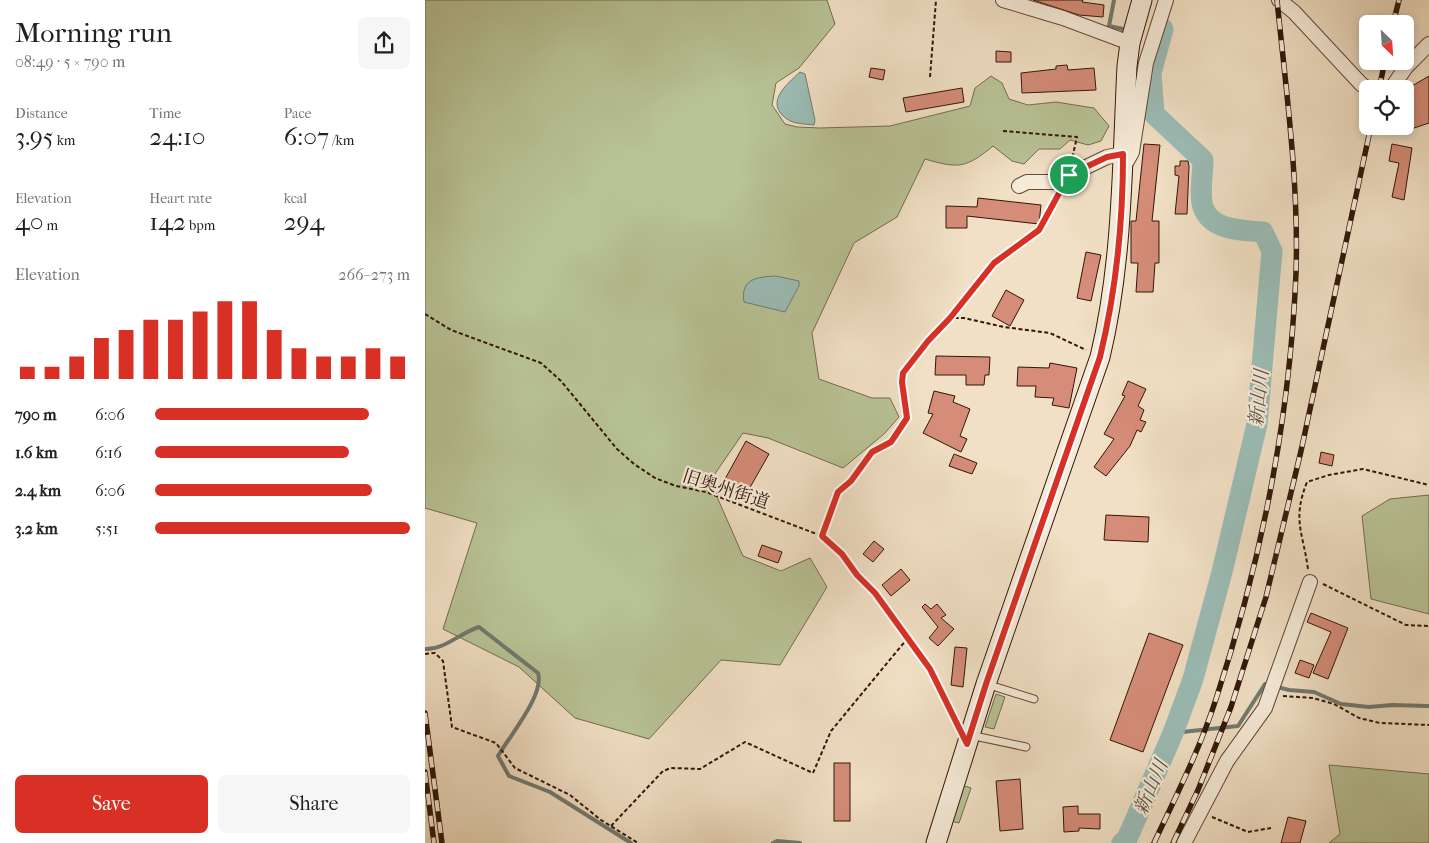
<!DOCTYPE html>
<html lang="en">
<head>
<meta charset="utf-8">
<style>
	:root { --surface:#fff; --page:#f6f6f6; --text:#202124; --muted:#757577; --accent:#d93025 }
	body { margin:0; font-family:"IM FELL French Canon","Noto Serif JP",serif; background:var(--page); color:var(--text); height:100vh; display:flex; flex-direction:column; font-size:19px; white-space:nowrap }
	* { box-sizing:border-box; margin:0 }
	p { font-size:16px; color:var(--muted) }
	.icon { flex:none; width:28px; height:28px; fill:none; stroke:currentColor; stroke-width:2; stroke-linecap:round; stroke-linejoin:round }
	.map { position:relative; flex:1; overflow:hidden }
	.details { display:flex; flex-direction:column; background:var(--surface); width:425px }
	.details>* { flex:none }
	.needle { width:32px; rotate:155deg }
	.tools { position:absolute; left:934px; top:15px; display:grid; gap:10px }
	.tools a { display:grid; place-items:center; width:55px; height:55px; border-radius:8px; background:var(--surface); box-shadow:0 2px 8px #0003; font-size:25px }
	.pin { position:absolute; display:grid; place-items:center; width:42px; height:42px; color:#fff; margin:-21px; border:2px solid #fff; border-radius:50%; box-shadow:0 1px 5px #0007 }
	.round { display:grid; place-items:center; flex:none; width:52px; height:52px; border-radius:8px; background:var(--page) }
	.overview { display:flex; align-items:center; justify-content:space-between; height:85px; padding:0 15px }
	h1 { font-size:28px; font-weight:600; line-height:38px }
	.figures { display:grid; grid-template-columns:repeat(3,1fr); gap:8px; height:85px; padding:5px 15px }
	.figures div { display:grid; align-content:center }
	.figures b { font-size:25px; font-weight:600 }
	.figures small { font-size:14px; font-weight:400 }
	.figures p { font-size:14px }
	.chart { height:140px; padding:10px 15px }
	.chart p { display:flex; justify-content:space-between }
	.chart svg { width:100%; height:90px; margin-top:5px; stroke:var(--accent); stroke-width:6 }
	.cta { display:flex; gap:10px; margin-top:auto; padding:10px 15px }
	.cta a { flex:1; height:58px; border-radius:8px; background:var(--accent); color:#fff; font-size:20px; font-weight:600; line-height:58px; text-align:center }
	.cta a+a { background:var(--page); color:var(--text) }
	ul { padding:0 15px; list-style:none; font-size:16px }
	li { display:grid; grid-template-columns:80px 60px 1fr; align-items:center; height:38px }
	li i { height:12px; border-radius:6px; background:var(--accent) }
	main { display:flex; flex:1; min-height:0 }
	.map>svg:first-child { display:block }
	.green { fill:#b8c396; stroke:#756c4e }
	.water { fill:#9bbdb7; stroke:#717a71 }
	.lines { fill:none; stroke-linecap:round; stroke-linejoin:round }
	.stream { stroke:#717a71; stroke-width:4 }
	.river { stroke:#9bbdb7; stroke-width:21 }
	.building { fill:#d58c78; stroke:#321607 }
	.service-casing { stroke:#624836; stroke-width:9 }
	.minor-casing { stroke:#624836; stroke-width:16 }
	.secondary-casing { stroke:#321607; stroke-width:21 }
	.path { stroke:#321607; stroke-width:2; stroke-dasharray:4 2.5; stroke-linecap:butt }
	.service { stroke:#f6ebd9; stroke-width:7 }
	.minor { stroke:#f6ebd9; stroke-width:14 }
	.secondary { stroke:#f6ebd9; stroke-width:19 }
	.rail-casing { stroke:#321607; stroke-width:5.5 }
	.rail { stroke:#f6ebd9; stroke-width:4; stroke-dasharray:11; stroke-linecap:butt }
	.route-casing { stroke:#fff; stroke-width:10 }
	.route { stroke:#d93025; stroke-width:6 }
	.labels { text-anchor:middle; stroke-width:4.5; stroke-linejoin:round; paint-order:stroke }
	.street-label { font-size:18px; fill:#321607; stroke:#f6ebd9 }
	.water-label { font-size:19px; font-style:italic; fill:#575045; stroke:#f6ebd9 }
</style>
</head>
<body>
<main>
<section class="details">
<div class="overview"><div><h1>Morning run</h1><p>08:49 · 5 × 790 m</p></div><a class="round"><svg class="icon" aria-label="share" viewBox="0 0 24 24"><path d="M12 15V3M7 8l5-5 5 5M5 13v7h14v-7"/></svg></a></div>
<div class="figures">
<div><p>Distance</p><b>3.95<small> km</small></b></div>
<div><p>Time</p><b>24:10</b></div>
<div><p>Pace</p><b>6:07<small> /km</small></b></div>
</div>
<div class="figures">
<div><p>Elevation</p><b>40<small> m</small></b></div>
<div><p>Heart rate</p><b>142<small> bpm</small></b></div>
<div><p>kcal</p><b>294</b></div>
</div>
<div class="chart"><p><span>Elevation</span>266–273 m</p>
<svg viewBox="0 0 160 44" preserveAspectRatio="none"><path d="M5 44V38M15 44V38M25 44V33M35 44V24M45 44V20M55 44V15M65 44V15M75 44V11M85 44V6M95 44V6M105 44V20M115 44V29M125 44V33M135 44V33M145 44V29M155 44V33"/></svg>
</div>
<ul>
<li><b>790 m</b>6:06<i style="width:84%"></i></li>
<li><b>1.6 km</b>6:16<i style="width:76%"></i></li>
<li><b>2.4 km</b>6:06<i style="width:85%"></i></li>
<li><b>3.2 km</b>5:51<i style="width:100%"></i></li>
</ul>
<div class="cta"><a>Save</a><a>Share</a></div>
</section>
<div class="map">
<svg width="1004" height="843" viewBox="0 0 1004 843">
	<rect width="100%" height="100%" fill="#f1e0c5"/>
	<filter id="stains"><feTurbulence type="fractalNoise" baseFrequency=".004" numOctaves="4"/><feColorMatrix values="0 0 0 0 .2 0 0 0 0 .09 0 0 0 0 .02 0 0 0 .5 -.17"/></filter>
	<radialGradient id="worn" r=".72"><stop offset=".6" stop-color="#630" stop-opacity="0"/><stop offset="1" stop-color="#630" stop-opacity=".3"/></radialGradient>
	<!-- green -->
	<g class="green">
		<path d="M0,0H402L410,24L374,68L351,83L347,105L360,124L372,127L395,128L465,126L545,106L550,88L566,76L577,83L584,99L603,105L631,102L669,108L684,126L676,141L663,145L645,140L635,149H614L599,164L587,161L568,146C541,168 534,169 500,159L472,217L429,243L387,333L394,379L447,398H465L474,417L459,434L418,468L343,438L318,433L285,481L318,556L356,571L385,558L402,587L355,665L296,660L224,739L150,718L94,667L18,629L52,523L0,508Z"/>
		<polygon points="1004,495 1004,614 946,599 937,516 965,499"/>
		<polygon points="571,694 580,697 569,729 560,727"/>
		<polygon points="904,765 1004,774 1004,843 904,843 915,834"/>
		<polygon points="537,785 546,788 534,823 525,821"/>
	</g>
	<!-- water -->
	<g class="water">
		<path d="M375,72L380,74L390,120L389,125C381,124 368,124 362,119C339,103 361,85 375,72Z"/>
		<path d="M351,276L374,281V286L360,312L319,302C315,278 333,277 351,276Z"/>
	</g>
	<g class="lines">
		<!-- stream -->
		<g class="stream">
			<polyline points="689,0 684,26 703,30"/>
			<path d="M0,649C19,650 35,633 54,627L113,673C120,694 84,737 73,756L84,776L125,792L206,843"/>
			<polyline points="748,733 813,726 840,684 864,690 889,692 916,704 944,707 967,705 1004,706"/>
			<polyline points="348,843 352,841 375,843"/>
		</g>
		<!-- river -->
		<path class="river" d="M697,843L702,839L748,733L768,679L797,572L832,424L847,251L838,232C817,230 786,231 778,207C774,196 778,172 778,160L729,114L726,73L738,29"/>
	</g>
	<!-- building -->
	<g class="building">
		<polygon points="608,0 658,0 657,2 679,5 678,17 654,15"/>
		<polygon points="571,51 586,52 586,62 571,62"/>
		<polygon points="642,65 643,70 669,68 671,90 597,93 596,73 631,69 631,66"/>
		<polygon points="446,68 460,70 458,80 444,77"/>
		<polygon points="1004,76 1004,123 980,131 980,116 985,114 983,107 986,106 980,97 980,90"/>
		<polygon points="537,88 539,102 481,112 478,98"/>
		<polygon points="719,144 735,145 727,221 734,221 734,263 730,263 728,292 711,292 713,263 706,263 706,221 711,221"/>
		<polygon points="967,144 987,148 979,200 967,197 974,163 964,161"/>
		<polygon points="755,161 763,161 764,166 762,214 750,214 754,176 750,175 750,166 755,166"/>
		<polygon points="553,198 616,205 614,224 542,216 542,228 521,228 521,206 552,207"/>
		<polygon points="661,252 676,255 666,301 652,298"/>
		<polygon points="581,290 599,300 585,326 567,316"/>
		<polygon points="511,356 565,357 564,375 560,375 559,385 541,385 541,375 510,375"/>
		<polygon points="625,363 652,368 644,408 627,405 629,398 610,397 611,386 592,386 593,367 624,368"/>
		<polygon points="703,381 721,389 713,406 719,410 715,420 721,422 716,432 712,430 705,446 681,476 669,467 689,439 679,434 700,396 697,395"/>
		<polygon points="509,391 530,396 528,402 545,409 535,436 542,439 536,452 498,433 508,414 503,413"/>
		<polygon points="321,441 344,454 323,491 300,479"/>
		<polygon points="896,452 909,455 907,466 894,463"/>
		<polygon points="529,454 552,463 547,474 524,466"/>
		<polygon points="681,515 724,517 723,542 679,540"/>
		<polygon points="449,541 459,549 448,562 438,554"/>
		<polygon points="337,545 357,552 353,563 333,556"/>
		<polygon points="476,569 485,580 466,596 457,585"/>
		<polygon points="500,604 506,609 512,604 521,615 516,618 529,629 513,646 504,638 513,627 497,607"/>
		<polygon points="886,613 923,628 903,679 888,673 906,632 882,622"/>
		<polygon points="724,633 758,645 718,752 685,740"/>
		<polygon points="530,647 542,648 538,687 526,685"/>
		<polygon points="875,660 889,665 884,678 870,673"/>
		<rect x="409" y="763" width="16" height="58"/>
		<polygon points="595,779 598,829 575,831 571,781"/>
		<polygon points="653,806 653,814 675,814 675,829 654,828 654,831 639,832 638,807"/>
		<polygon points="863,817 881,821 875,843 856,843"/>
	</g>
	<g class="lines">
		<!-- service casing -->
		<g class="service-casing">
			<g id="service">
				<polyline points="561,684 609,699"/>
				<polyline points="545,735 601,747"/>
			</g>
		</g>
		<!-- minor casing -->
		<g class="minor-casing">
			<g id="minor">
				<polyline points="578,0 638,18 705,43"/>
				<polyline points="854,0 869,12 936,84 943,89"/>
				<polyline points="966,89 981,67 1004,44"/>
				<polyline points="702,161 707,152 721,63 741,0"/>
				<polyline points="594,186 602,182 630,182 682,157 698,154"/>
				<polyline points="759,843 802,761 840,708 885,582"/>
			</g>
		</g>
		<!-- secondary casing -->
		<g class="secondary-casing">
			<path id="secondary" d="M511,843L561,684L675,357C698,262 697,164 702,66L705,43L717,0"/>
		</g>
		<!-- path -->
		<g class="path">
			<polyline points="505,77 511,0"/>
			<polyline points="578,131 652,137 647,159"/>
			<polyline points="0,314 26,330 116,363 136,381 192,449 209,464 230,478 251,486 281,492 397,536 417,554 433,575 450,593 505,669 532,724"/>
			<polyline points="525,318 569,263 614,230 634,193"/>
			<path d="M397,536L413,492L426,481L447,452L466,442L483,418C480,405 475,388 478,375C481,362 514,330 525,318H539L579,327L625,333L661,350"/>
			<path d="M883,569C878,532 867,520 882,482L904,475L938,469L1004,485"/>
			<polyline points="898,584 981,625 1004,626"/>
			<polyline points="0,654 10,653 18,661 27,727 71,743 90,768 145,795 176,820 213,843"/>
			<polyline points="858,696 888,698 909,704 934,718 955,723 1004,725"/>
			<polyline points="787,817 823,832 846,828"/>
			<polyline points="186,826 238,771 246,768 275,769 320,742 388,773 406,731 482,639"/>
		</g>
		<!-- service -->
		<use href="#service" class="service"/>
		<!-- minor -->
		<use href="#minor" class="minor"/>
		<!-- secondary -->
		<use href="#secondary" class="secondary"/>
		<!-- rail casing -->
		<g class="rail-casing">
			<g id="rail">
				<polyline points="968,24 974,0"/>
				<polyline points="954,89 960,61"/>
				<polyline points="0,713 17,843"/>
				<polyline points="0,772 9,843"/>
				<path d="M729,843C751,796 775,749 791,699C836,562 865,418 871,273C874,182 861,90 852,0"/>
				<polyline points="748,843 773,790 806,707 841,597 876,451 946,126"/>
			</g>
		</g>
		<!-- rail -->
		<use href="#rail" class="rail"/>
	</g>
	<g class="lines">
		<!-- route casing -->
		<g class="route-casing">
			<path id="route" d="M698,154C698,222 691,291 675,357L561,684L542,744L505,669L450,593L432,575L417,554L397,536L413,492L426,481L447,452L466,442L482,418L477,382L478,373L503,341L525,318L569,263L614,230L644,175L682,157Z"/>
		</g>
		<!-- route -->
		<use href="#route" class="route"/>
	</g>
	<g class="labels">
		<!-- street labels -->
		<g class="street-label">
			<text transform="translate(301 489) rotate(18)" y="6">旧奥州街道</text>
		</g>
		<!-- water labels -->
		<g class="water-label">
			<text transform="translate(833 398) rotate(-84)" y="7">新山川</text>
			<text transform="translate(725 787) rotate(-67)" y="7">新山川</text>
		</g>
	</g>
	<rect width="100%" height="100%" filter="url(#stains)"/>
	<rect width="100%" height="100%" fill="url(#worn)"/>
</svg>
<div class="tools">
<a><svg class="needle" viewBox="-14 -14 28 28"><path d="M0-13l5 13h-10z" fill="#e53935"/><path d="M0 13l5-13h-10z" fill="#757577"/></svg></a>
<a><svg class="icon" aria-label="locate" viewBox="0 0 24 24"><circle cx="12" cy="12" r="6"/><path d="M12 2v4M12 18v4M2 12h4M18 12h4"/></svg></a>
</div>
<div class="pin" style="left:644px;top:175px;background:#1e9e55"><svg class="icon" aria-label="arrive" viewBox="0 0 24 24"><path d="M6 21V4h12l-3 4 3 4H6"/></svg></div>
</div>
</main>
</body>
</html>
